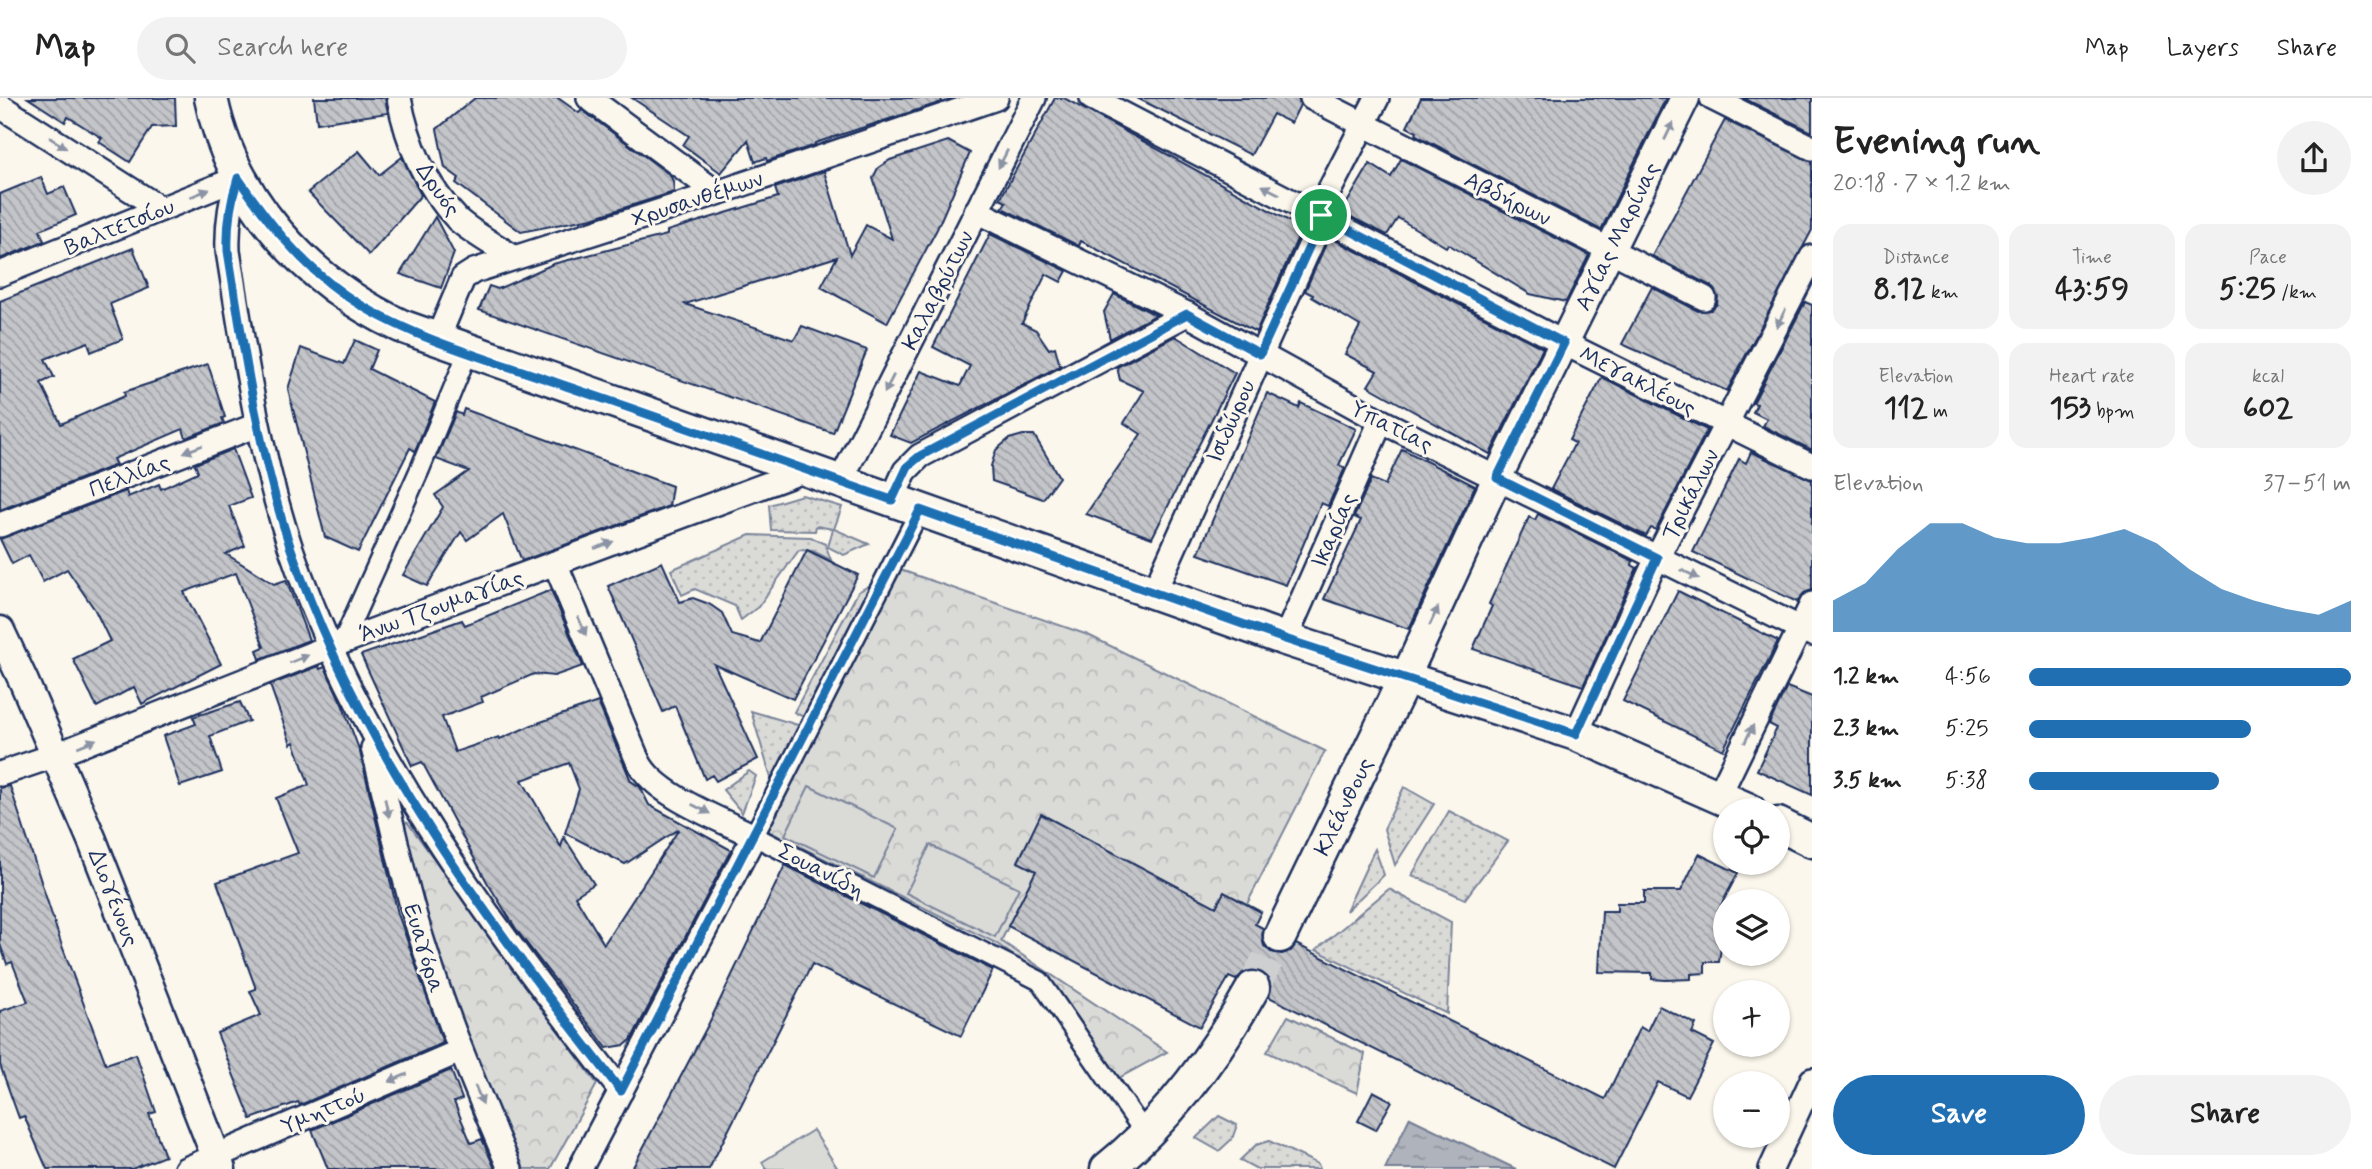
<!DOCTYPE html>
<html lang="en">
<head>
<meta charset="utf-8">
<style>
	:root { --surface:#fff; --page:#f2f2f2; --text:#222; --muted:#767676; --line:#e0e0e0; --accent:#1f6fb2 }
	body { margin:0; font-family:Mynerve,sans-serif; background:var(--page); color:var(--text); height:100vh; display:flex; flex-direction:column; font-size:26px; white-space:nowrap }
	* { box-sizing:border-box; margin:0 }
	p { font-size:23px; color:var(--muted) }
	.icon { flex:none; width:38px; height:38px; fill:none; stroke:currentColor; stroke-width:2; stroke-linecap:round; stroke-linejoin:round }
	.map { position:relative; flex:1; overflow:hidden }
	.drawer { display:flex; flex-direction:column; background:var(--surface); width:560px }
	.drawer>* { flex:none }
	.fabs { position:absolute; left:1713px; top:700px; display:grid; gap:14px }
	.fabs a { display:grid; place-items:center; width:77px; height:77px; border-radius:50%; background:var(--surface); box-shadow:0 2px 5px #0004; font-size:35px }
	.pin { position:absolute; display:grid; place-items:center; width:60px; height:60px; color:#fff; margin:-30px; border:4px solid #fff; border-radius:50%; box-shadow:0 2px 7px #0007 }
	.round { display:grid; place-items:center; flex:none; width:74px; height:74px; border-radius:37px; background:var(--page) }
	.overview { display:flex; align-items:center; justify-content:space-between; height:119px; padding:0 21px }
	h1 { font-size:38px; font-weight:700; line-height:52px }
	.figures { display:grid; grid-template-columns:repeat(3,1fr); gap:10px; height:119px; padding:7px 21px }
	.figures div { display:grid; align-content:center; border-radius:18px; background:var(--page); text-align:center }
	.figures b { font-size:30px; font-weight:700 }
	.figures small { font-size:19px; font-weight:400 }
	.figures p { font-size:19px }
	.chart { height:196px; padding:14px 21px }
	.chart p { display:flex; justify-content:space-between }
	.chart svg { width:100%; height:126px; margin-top:7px; fill:var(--accent); opacity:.7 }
	.action { display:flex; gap:14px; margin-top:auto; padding:14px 21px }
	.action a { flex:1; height:80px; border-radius:42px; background:var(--accent); color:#fff; font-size:28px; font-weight:700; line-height:80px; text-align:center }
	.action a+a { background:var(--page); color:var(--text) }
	ul { padding:0 21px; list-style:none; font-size:23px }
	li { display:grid; grid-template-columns:112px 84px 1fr; align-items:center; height:52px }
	li i { height:18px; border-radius:9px; background:var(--accent) }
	header { display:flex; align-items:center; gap:42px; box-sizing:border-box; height:98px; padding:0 35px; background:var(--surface); border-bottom:2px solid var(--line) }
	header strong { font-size:33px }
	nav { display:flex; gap:38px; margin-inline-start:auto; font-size:24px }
	.search { width:490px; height:63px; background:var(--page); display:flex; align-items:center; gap:18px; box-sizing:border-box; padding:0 24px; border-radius:38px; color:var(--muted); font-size:26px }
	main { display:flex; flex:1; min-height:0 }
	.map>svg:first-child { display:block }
	.grass { fill:url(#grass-dots); stroke:#7a849a; stroke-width:2 }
	.park { fill:url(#park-crowns); stroke:#7a849a; stroke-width:2 }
	.pitch { fill:#dadad7; stroke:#7a849a; stroke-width:2 }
	.water { fill:url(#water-ripples); stroke:#747e96; stroke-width:2 }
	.building { fill:url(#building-back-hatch); stroke:#1b2f5e; stroke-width:2; fill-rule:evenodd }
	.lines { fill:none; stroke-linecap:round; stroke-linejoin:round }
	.secondary-tunnel { stroke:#cecfd0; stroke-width:32; stroke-dasharray:32 16; stroke-linecap:butt }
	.pedestrian-casing { stroke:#1b2f5e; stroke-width:23 }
	.minor-casing { stroke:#1b2f5e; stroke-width:28 }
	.tertiary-casing { stroke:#1b2f5e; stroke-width:33 }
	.secondary-casing { stroke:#1b2f5e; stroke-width:37 }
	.pedestrian { stroke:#fbf7ec; stroke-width:18 }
	.minor { stroke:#fbf7ec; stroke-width:23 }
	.tertiary { stroke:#fbf7ec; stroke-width:28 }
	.secondary { stroke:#fbf7ec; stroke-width:32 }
	.oneway { fill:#8b93a5 }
	.route-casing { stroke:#fff; stroke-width:14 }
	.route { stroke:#1f6fb2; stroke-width:9 }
	.labels { text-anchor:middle; stroke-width:6; stroke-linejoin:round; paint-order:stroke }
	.street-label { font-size:23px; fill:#1b2f5e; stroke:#fbf7ec }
</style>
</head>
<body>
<header>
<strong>Map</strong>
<div class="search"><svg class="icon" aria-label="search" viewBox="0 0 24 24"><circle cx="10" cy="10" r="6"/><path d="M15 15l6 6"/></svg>Search here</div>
<nav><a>Map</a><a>Layers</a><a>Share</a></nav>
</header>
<main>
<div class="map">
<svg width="1812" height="1071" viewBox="0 0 1812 1071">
	<defs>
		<pattern id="grass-dots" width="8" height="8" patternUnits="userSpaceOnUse" patternTransform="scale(1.75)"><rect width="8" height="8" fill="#dadad7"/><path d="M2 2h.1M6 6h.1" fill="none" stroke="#babbbb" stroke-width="1.8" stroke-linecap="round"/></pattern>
		<pattern id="park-crowns" width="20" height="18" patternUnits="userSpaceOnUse" patternTransform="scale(1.75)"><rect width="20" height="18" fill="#dadad7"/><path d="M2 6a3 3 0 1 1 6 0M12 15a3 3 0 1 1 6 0" fill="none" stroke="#babbbb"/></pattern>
		<pattern id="water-ripples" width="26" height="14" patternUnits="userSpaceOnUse" patternTransform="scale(1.75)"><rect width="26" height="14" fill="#afb3bb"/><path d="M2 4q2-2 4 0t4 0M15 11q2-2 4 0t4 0" fill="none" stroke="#8e929b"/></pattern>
		<pattern id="building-back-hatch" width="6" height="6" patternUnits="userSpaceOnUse" patternTransform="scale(1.75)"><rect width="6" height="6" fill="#c3c5c9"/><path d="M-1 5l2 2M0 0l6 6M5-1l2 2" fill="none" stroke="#9ea0a6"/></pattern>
	</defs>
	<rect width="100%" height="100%" fill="#fbf7ec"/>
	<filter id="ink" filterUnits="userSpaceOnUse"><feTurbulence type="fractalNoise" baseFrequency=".0143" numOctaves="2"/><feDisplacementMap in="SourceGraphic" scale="14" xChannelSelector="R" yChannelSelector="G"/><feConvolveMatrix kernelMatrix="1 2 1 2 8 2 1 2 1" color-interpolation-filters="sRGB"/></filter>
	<g filter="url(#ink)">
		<!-- grass -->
		<g class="grass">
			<polygon points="802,397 842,409 834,431 869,446 844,457 828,449 833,431 816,428 815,433 771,432 769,407"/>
			<polygon points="750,437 811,439 825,446 831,462 813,453 799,452 758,509 741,522 735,508 695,491 682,497 671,472"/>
			<polygon points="881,481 809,622 794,614 858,494"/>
			<polygon points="751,613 805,629 774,690"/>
			<polygon points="749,673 756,678 742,715 723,692"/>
			<polygon points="1404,689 1434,706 1395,767 1384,731"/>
			<polygon points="1449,713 1508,743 1465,801 1412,777"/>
			<polygon points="1375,751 1384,777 1346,813 1372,757"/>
			<polygon points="1389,791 1451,824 1447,916 1316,852"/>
			<polygon points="1219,1018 1237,1027 1232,1041 1219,1053 1196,1040"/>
			<polygon points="1269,1043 1318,1066 1320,1071 1257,1071 1240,1062 1256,1047"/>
		</g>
		<!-- park -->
		<g class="park">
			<polygon points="895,470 1088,537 1325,653 1247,806 1224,794 1216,809 1041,717 1018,763 1036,773 1001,843 1167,954 1119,980 1058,891 996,845 762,730"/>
			<polygon points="402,724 408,725 597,986 550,1071 518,1071 435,868"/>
			<polygon points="1288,918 1365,956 1357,995 1267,954"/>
		</g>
		<!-- pitch -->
		<g class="pitch">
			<polygon points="809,688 898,731 874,780 785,737"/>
			<polygon points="930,747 1019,790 995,839 906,795"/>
			<polygon points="813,1032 838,1071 766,1071 762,1064"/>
		</g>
		<!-- water -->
		<polygon class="water" points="1410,1019 1410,1020 1516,1071 1385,1071"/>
		<!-- building -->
		<g class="building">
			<polygon points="28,0 175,0 176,28 152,29 130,64 99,44 102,40 68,19 65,24"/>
			<polygon points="314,0 385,0 388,15 317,25"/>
			<polygon points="475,0 558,0 579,15 582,12 670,77 673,83 674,94 592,120 521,134 456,85 459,80 445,70 437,31"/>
			<polygon points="632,0 941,0 942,4 815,45 815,47 767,63 766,60 755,64 748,42 721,75 683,47 689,38"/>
			<polygon points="1055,0 1064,0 1302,130 1256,234 1081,143 1079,148 1002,110 1006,104 1000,101"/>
			<polygon points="1137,0 1298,0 1300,7 1291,25 1273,16 1251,57"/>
			<polygon points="1421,0 1666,0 1601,132 1416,37 1417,34 1407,29"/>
			<polygon points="1743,0 1812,0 1812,34"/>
			<polygon points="1725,22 1812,64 1812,132 1727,293 1622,246 1652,189 1698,213 1711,212 1717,206 1718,199 1711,188 1652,158"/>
			<polygon points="948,43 970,55 937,131 887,225 821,189 837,159 685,206 794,242 802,228 867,252 833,335 479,212 489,188 498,191 553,166 667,137 667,133 778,99 775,90 824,73 850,157 866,127 892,141 873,80 878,70 890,62"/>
			<polygon points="359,53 379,77 402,59 421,97 369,157 308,94"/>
			<polygon points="1401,61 1589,157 1566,204 1530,196 1448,146 1446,149 1398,120 1387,137 1343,115 1347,109 1345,108 1370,66 1391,79"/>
			<polygon points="41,79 48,96 64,89 76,117 40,132 44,143 0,161 0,96"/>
			<polygon points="435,119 454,155 441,190 400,176"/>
			<polygon points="990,136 1067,173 1061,184 1046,176 1022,225 1036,232 1049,251 1055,249 1060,268 911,345 890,337 921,273 960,288 970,268 933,249"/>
			<polygon points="1329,139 1543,250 1490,356 1368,288 1377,273 1345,256 1360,228 1312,199 1313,197 1305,193"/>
			<polygon points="133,150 149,190 110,206 123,241 91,254 88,244 45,261 54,279 41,285 61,326 125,298 124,294 208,266 225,319 222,320 224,325 186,340 183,331 113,361 116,367 0,412 0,203"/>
			<polygon points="1114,196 1156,217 1110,241 1104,214"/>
			<polygon points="1805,204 1812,207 1812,352 1763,328 1767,321 1753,314 1757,306 1753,305"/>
			<polygon points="1175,238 1235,275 1152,440 1086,416 1141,336 1124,325 1144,293 1120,282 1117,269"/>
			<polygon points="355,242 377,252 369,271 435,304 415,353 410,350 358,454 325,439 288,291 301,250 344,266"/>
			<polygon points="1602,279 1707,332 1656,432 1651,430 1646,438 1551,391 1575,345 1569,342"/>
			<polygon points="1267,295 1299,310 1301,305 1356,331 1339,367 1345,370 1328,408 1321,405 1286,487 1198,456"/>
			<polygon points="464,311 672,388 669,408 522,463 503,416 467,442 461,434 427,488 403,477 443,409 435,397 469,373 436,361 456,314 462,317"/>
			<polygon points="1023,337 1034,337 1059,379 1043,401 992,383 991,368 996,352 1009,341"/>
			<polygon points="233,351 251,400 229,408 245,448 226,456 274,486 286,482 309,542 260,561 257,552 264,549 236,475 184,494 221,566 142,606 134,589 97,609 73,561 110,543 95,512 67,471 43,484 29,457 12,466 0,441 126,393 128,399 159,386 161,391 198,374 195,366"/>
			<polygon points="1402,351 1475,388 1409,531 1324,501 1361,422 1354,419 1371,381 1385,387"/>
			<polygon points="1751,354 1812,382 1812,492 1804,495 1797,504 1693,454 1739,361 1746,365"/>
			<polygon points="1538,416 1633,463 1632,467 1637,470 1583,588 1473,551 1492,508 1489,506 1529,419 1535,422"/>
			<polygon points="807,452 858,477 793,601 714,566 758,661 716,683 712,677 705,681 675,608 663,614 608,488 662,464 680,504 693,500 709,506 722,515 732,537 760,545"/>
			<path d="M551,492L583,568L554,578L534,576L481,599L483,604L442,619L455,654L499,639L500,641L532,627L598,604L631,683L640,689L649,707L731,752L631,942L625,947L607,950L518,834L487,784L422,664L412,668L361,557L462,522L465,527ZM569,665L579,691L565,735L625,766L679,731L604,846L575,798L594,786L564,739L561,749L522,682Z"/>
			<polygon points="1678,493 1778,543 1723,652 1623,603"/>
			<polygon points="319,568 320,571 325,569 342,606 360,654 398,816 443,945 300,1007 298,1004 251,1021 217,935 261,917 250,893 256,891 217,784 298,755 276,700 309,687 294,644 291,646 270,587"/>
			<polygon points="1787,589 1812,599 1812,697 1757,672 1777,630 1769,626"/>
			<polygon points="240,604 249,623 210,638 222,674 180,688 163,638 196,626 193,619"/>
			<polygon points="10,688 61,845 106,966 136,956 156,1014 149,1016 165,1058 132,1071 47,1071 24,1018 19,1020 0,967 0,913 28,904 12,864 7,866 0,846 0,690"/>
			<polygon points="1041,716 1216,809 1224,794 1261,814 1255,826 1263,830 1262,840 1264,848 1271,854 1282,856 1291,853 1296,846 1605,1001 1640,929 1647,933 1659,908 1696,926 1692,935 1714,946 1687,998 1658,984 1614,1071 1269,899 1271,891 1269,881 1262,874 1254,872 1244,874 1236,882 1229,879 1200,929 1008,828 1036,773 1018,764"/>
			<polygon points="1699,756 1738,775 1718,813 1726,821 1726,846 1721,849 1719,864 1705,864 1705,875 1691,876 1691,881 1666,882 1652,881 1652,875 1599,874 1602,813 1617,813 1617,805 1644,805 1644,793 1681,793"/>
			<polygon points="785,767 993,872 961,938 812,866 709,1071 632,1071 709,925"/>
			<polygon points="451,972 462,1001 454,1004 471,1045 482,1041 495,1071 328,1071 312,1032"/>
			<polygon points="1373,993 1392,1003 1376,1032 1358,1023"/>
		</g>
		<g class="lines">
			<!-- secondary-tunnel -->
			<polyline class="secondary-tunnel" points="1253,890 1280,838"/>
			<!-- pedestrian casing -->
			<g class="pedestrian-casing">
				<g id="pedestrian">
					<polyline points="920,412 754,738 1040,883 1146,1037"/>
					<polyline points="343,543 420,371 468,254"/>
				</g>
			</g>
			<!-- minor casing -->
			<g class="minor-casing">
				<g id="minor">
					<path d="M399,0C407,44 426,89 458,122C474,136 495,147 513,159"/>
					<polyline points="589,0 717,95"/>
					<polyline points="1092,0 1564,245 1812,368"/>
					<polyline points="1312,0 1704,200"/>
					<polyline points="1712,0 1812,50"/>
					<polyline points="0,8 161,111"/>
					<path d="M238,80C230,105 227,127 228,153C244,253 258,352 290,448C360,654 490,824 621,993"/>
					<polyline points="976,113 1187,216 1381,323 1812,536"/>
					<polyline points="0,176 238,80"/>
					<polyline points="437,242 463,180 474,173 717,95 996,0"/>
					<polyline points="840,384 1034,0"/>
					<polyline points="892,402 905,373 920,358 1187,216"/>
					<polyline points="0,427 257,327"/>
					<path d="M555,465L638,663C654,697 720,721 754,738L580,1071"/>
					<polyline points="1154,494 1315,137 1327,97 1377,0"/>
					<polyline points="1285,541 1381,323"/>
					<polyline points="1576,636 1657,460 1812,159"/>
					<path d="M373,650C390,714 402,779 422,842C446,920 478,995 510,1071"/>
					<polyline points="0,676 56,657 329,549 806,372"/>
					<polyline points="1719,697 1812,506"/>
					<polyline points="186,1071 460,953"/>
					<polyline points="1771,1071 1812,982"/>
				</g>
			</g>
			<!-- tertiary casing -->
			<g class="tertiary-casing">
				<g id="tertiary">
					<path id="s1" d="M0,533L24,584L92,742L221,1071"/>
					<path id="s2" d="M1405,580L1497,380L1685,0"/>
				</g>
			</g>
			<!-- secondary casing -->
			<g class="secondary-casing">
				<g id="secondary">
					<path d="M211,0C232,103 307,184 401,228L1285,541L1576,636L1749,712"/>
					<polyline points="1778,726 1812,743"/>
					<path id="s3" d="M1280,838L1405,580"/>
					<path d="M1107,1071C1168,1022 1215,958 1253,890"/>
				</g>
			</g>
			<!-- pedestrian -->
			<use href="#pedestrian" class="pedestrian"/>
			<!-- minor -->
			<use href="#minor" class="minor"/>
			<!-- tertiary -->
			<use href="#tertiary" class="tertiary"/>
			<!-- secondary -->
			<use href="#secondary" class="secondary"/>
		</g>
		<!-- one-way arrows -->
		<defs><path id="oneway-solid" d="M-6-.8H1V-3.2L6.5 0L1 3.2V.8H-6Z" transform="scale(1.75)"/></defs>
		<g class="oneway">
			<use href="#oneway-solid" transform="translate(1669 33) rotate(-64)"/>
			<use href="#oneway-solid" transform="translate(58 45) rotate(33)"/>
			<use href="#oneway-solid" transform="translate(1003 61) rotate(117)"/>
			<use href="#oneway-solid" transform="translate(1271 92) rotate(-153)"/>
			<use href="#oneway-solid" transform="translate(200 95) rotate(-22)"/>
			<use href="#oneway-solid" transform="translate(1781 220) rotate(117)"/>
			<use href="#oneway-solid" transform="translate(889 286) rotate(117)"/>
			<use href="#oneway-solid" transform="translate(193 351) rotate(159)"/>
			<use href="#oneway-solid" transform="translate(604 447) rotate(-20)"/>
			<use href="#oneway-solid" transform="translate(1690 476) rotate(26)"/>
			<use href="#oneway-solid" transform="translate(1434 518) rotate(-65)"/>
			<use href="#oneway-solid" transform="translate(582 528) rotate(67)"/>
			<use href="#oneway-solid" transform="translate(299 561) rotate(-22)"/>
			<use href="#oneway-solid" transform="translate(1749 636) rotate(-64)"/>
			<use href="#oneway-solid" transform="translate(87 645) rotate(-22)"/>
			<use href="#oneway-solid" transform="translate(387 710) rotate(77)"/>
			<use href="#oneway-solid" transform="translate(701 711) rotate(27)"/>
			<use href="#oneway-solid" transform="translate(398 980) rotate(157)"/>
			<use href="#oneway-solid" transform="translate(479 997) rotate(67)"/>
		</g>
	</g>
	<g class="lines" filter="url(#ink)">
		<!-- route casing -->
		<g class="route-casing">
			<path id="route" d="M238,80C268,124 301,166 345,197C409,241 493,262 566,288C675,325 783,364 892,402L908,368L920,358L1187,216L1260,256L1315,136L1321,117L1564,245L1497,380L1657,460L1576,636L1285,541L920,412L621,993C489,824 360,655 290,448C258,352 244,253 228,153C227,127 230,105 238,80Z"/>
		</g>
		<!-- route -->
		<use href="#route" class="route"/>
	</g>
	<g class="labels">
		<!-- street labels -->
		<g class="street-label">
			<text transform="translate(439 91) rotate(55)" y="8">Δρυός</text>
			<text transform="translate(697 100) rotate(-18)" y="8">Χρυσανθέμων</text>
			<text transform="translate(1508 100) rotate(27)" y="8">Αβδήρων</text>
			<text transform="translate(119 128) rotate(-22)" y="8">Βαλτετσίου</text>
			<text dy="8" stroke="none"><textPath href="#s2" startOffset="490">Αγίας Μαρίνας</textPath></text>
			<text transform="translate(937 192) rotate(-63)" y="8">Καλαβρύτων</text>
			<text transform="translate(1638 282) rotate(27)" y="8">Μεγακλέους</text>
			<text transform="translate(1230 323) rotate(-66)" y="8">Ισιδώρου</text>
			<text transform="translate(1392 328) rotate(26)" y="8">Υπατίας</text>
			<text transform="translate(129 377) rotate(-21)" y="8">Πελλίας</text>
			<text transform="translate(1690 396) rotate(-63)" y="8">Τρικάλων</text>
			<text transform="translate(1333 432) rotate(-66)" y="8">Ικαρίας</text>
			<text transform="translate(441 507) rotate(-20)" y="8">Άνω Τζουμαγίας</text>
			<text dy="8" stroke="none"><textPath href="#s3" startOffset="144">Κλεάνθους</textPath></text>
			<text transform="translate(822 772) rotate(27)" y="8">Σουανίδη</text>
			<text dy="8" stroke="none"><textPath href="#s1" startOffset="290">Διογένους</textPath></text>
			<text transform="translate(425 850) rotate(73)" y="8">Ευαγόρα</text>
			<text transform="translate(323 1012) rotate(-23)" y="8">Υμηττού</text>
		</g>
	</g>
</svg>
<div class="fabs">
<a><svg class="icon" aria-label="locate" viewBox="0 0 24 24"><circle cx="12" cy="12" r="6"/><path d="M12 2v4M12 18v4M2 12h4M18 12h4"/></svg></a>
<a><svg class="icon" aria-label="layers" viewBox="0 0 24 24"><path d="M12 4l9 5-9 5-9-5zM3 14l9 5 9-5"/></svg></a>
<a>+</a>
<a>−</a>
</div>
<div class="pin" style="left:1321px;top:117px;background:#1e9e55"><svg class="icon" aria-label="arrive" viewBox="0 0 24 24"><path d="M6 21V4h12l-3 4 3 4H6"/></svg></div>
</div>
<section class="drawer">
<div class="overview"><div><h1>Evening run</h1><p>20:18 · 7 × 1.2 km</p></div><a class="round"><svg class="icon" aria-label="share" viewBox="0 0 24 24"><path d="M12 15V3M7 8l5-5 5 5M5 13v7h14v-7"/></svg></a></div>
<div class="figures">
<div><p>Distance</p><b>8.12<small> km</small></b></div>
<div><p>Time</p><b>43:59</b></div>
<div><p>Pace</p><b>5:25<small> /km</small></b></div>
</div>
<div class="figures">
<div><p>Elevation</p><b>112<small> m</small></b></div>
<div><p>Heart rate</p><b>153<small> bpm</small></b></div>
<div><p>kcal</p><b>602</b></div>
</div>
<div class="chart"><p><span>Elevation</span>37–51 m</p>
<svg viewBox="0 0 160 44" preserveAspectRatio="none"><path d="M0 44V33L10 27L20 15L30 6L40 6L50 11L60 13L70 13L80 11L90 8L100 13L110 22L120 29L130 33L140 36L150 38L160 33V44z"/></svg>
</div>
<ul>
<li><b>1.2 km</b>4:56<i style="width:100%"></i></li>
<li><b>2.3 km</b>5:25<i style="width:69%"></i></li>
<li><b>3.5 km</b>5:38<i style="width:59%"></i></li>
</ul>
<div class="action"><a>Save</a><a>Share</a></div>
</section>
</main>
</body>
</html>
